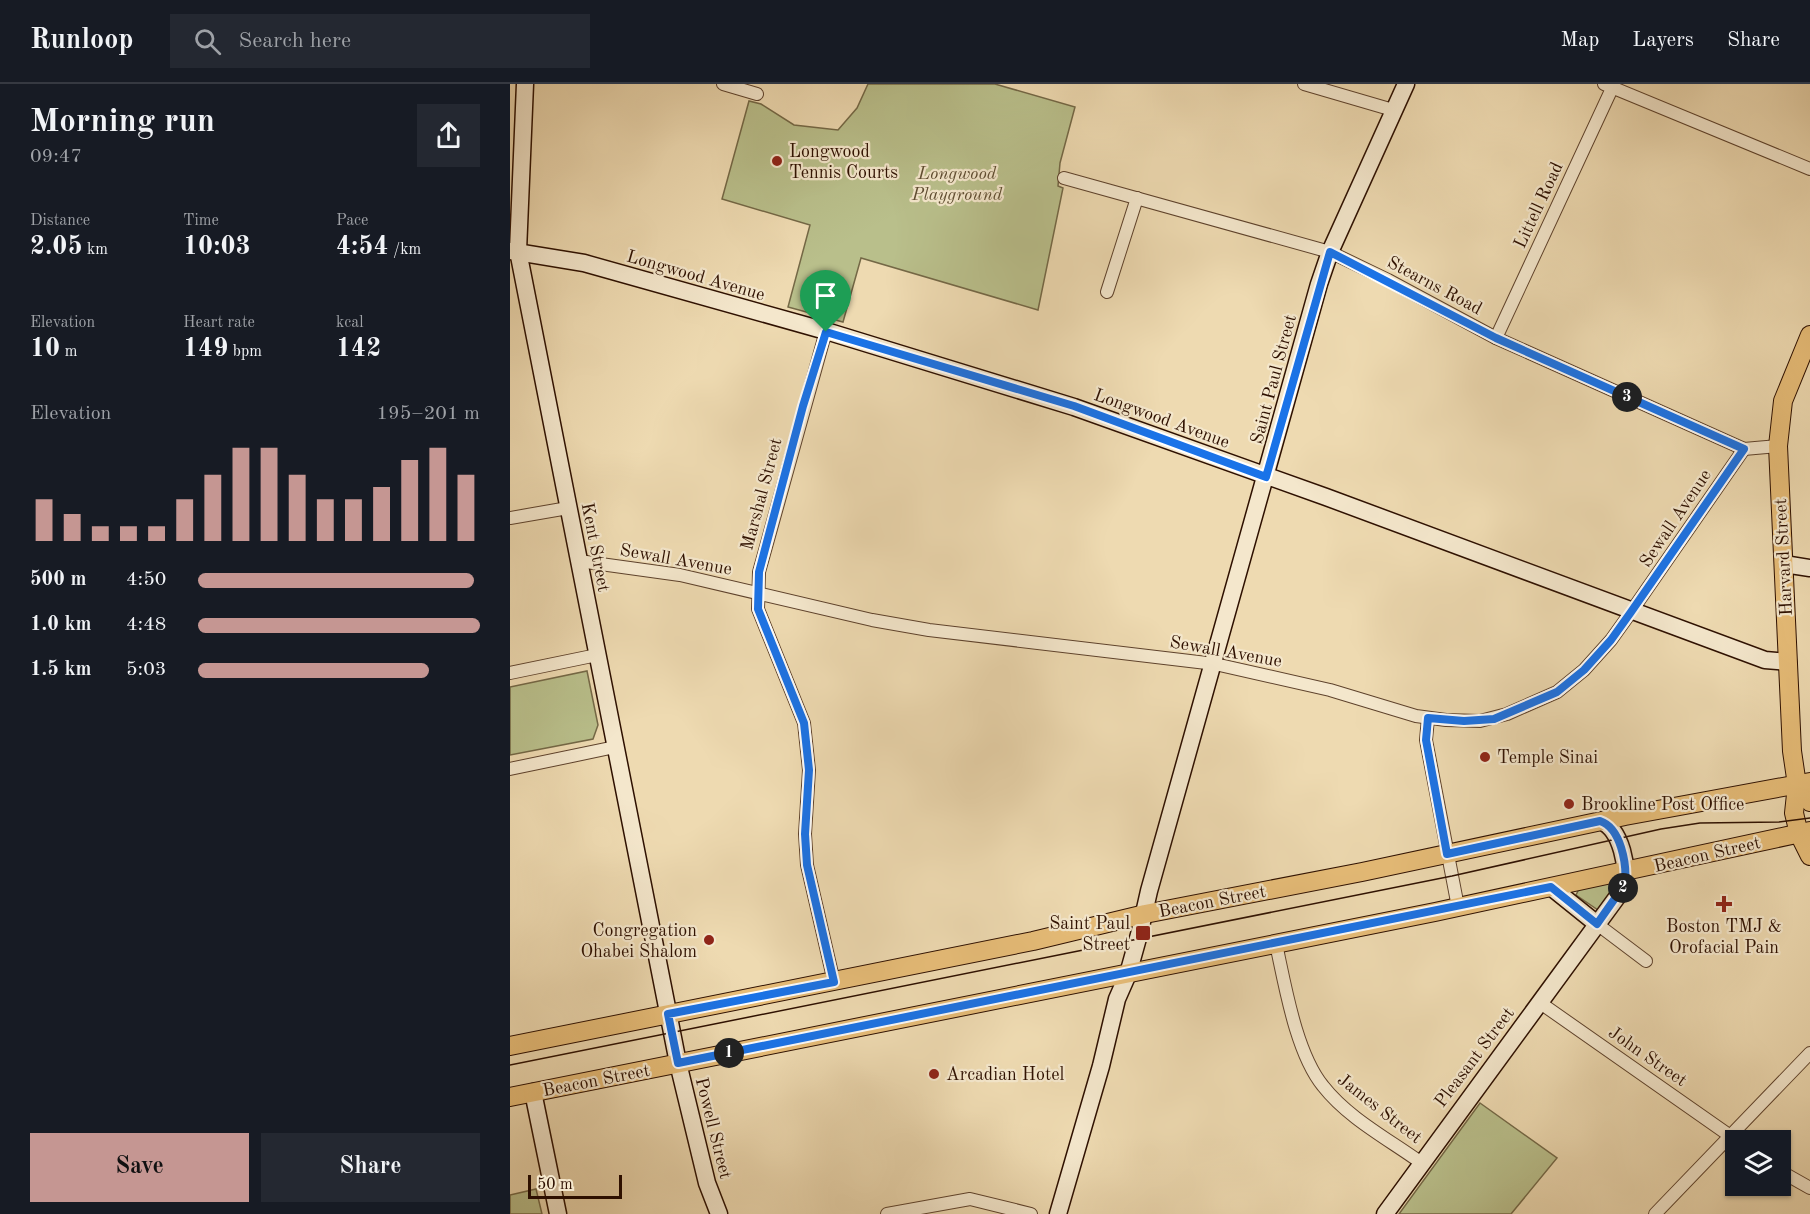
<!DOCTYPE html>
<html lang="en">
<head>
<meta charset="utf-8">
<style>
	:root { --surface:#171b24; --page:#242831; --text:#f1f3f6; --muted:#9ea1a6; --line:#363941; --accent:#c59692 }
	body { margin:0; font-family:"Old Standard TT",serif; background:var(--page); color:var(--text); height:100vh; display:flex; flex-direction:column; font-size:22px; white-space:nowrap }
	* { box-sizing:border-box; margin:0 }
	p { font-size:20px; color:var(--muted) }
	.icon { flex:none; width:33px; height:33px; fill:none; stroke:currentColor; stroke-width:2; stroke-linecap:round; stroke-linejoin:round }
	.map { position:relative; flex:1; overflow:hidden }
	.side { display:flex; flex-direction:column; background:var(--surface); width:510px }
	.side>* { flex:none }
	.fabs { position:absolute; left:1215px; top:1046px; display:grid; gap:12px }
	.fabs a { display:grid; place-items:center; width:66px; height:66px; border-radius:0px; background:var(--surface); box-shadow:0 2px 4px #0004; font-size:30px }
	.scale { position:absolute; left:18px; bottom:15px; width:94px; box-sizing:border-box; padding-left:6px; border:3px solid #2e1000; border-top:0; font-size:16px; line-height:21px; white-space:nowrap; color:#2e1000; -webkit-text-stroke:4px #f4e7cc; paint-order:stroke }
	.pin { position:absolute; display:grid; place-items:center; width:51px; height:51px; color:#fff; margin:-62px -26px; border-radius:50% 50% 50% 0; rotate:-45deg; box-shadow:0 0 6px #0007 }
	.pin .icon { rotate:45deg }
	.km { position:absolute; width:30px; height:30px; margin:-15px; border-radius:50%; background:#222; color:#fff; font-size:16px; line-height:30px; text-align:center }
	.round { display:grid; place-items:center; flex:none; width:63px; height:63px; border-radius:0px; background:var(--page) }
	.headline { display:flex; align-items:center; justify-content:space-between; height:102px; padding:0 30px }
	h1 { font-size:33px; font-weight:600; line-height:45px }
	.stats { display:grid; grid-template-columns:repeat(3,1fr); gap:9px; height:102px; padding:6px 30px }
	.stats div { display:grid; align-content:center }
	.stats b { font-size:26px; font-weight:600 }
	.stats small { font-size:16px; font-weight:400 }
	.stats p { font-size:16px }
	.chart { height:168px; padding:12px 30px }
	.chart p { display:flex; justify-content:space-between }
	.chart svg { width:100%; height:108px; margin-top:6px; stroke:var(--accent); stroke-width:6 }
	.primary-button { display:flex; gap:12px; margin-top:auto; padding:12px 30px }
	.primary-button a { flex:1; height:69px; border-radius:0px; background:var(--accent); color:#111; font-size:24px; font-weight:600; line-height:69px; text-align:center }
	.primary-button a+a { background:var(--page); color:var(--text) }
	ul { padding:0 30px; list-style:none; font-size:20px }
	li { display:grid; grid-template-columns:96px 72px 1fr; align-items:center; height:45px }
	li i { height:15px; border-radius:8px; background:var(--accent) }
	header { display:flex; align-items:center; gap:36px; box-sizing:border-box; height:84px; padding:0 30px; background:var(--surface); border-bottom:2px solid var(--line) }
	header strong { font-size:28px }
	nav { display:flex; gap:33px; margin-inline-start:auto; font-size:21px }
	.search { width:420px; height:54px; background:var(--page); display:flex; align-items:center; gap:15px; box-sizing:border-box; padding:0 21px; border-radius:0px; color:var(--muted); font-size:22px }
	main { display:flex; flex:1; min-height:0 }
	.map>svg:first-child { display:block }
	.green { fill:#b9bf8b; stroke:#746846; stroke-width:1.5 }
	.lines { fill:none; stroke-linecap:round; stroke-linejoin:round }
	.street-casing { stroke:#5e422c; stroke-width:14 }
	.secondary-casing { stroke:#2e1000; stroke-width:19 }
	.primary-casing { stroke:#2e1000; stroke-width:20 }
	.street { stroke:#f4e7cc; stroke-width:12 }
	.secondary { stroke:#f4e7cc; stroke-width:16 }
	.primary { stroke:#e7bd78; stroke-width:18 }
	.tram { stroke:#2e1000; stroke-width:1.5 }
	.route-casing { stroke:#fff; stroke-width:12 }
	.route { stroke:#1a73e8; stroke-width:8 }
	.poi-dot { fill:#8f2418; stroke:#f4e7cc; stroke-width:2 }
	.labels { text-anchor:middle; stroke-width:4.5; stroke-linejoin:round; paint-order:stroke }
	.poi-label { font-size:18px; fill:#2e1000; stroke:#f4e7cc; text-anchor:start }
	.park-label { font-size:18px; font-style:italic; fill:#5f4d31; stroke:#f4e7cc }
	.street-label { font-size:18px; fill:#2e1000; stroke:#f4e7cc }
</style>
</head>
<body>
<header>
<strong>Runloop</strong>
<div class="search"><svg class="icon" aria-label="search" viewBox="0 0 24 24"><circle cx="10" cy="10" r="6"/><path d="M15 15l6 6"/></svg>Search here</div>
<nav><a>Map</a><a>Layers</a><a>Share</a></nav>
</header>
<main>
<section class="side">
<div class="headline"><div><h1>Morning run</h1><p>09:47</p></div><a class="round"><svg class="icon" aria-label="share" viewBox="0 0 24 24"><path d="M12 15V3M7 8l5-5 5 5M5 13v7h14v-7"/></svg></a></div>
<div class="stats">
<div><p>Distance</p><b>2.05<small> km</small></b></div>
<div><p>Time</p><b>10:03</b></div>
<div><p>Pace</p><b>4:54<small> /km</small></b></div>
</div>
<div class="stats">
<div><p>Elevation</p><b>10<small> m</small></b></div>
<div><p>Heart rate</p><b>149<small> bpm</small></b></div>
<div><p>kcal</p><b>142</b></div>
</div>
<div class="chart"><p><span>Elevation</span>195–201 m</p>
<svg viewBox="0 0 160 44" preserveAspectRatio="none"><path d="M5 44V27M15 44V33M25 44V38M35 44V38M45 44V38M55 44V27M65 44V17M75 44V6M85 44V6M95 44V17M105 44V27M115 44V27M125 44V22M135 44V11M145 44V6M155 44V17"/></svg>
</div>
<ul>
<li><b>500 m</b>4:50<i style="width:98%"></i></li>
<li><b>1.0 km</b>4:48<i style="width:100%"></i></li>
<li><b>1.5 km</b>5:03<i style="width:82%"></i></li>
</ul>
<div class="primary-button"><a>Save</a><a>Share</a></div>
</section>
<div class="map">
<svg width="1300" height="1130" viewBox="0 0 1300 1130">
	<rect width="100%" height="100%" fill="#eedab1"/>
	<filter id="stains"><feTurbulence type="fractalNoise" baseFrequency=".00333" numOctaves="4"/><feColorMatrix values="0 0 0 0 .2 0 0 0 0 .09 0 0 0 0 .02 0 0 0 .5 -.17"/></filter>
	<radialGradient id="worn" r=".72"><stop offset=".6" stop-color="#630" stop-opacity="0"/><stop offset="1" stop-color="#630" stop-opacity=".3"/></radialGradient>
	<!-- green -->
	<g class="green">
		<polygon points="358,0 485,0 565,23 550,79 548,102 553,104 528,226 351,174 333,238 278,223 300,141 212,115 239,17 251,20 284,41 328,46 347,24"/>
		<polygon points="77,587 88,641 83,655 0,671 0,603"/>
		<polygon points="1105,798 1107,801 1088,826 1066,811 1069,805"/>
		<polygon points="970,1019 1047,1074 1001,1130 889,1130"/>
		<polygon points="26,1105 32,1130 0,1130 0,1111"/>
	</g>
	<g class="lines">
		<!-- street casing -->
		<g class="street-casing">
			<g id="street">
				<polyline points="213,0 247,10"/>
				<polyline points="794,0 883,26"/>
				<polyline points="1094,0 1300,85"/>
				<polyline points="554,94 820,168 878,196 986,254 1234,365 1268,362"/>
				<polyline points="597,208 627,114"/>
				<polyline points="316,247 249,488 248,525 294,639 299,686 295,750 297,781 324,898"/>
				<polyline points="986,254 1104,0"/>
				<polyline points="0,434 58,424"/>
				<polyline points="69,477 170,491 362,536 419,546 705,580 820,606 906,632 936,636 970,637 997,630 1047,608 1074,586 1101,556 1121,528 1234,365"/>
				<polyline points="0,589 87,571"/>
				<polyline points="918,634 916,656 948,823"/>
				<polyline points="0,685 105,663"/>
				<polyline points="1087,840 1136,877"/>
				<path d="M766,860C775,901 786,969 813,1002C838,1034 878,1055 910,1078"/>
				<polyline points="1029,918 1226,1056"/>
				<polyline points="1270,1087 1300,1104"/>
				<polyline points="377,1130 460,1115 521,1130"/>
				<polyline points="1145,1130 1300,969"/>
			</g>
		</g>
		<!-- secondary casing -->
		<g class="secondary-casing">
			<g id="secondary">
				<polyline points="15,0 8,167 168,979 197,1099 209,1130"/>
				<polyline points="0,167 74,179 316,247 564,323 816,413 1255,576 1278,578"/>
				<polyline points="1274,480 1300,484"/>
				<polyline points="1041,803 1087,840"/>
				<polyline points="23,1008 48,1130"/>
				<polyline points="548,1130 591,982 607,915 618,890 630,847 639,807 809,200 820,168 896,0"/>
				<path d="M875,1130L1113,805C1120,786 1111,744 1090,737"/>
			</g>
		</g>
		<!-- primary casing -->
		<g class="primary-casing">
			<g id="primary">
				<polyline points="1300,251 1273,317 1268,362 1282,667 1287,701 1284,729 1289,750 1300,772"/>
				<polyline points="1287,701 1300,718"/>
				<polyline points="0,962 523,857 635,830 852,788 1115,732 1300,698"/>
				<polyline points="0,1013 925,828 1300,747"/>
			</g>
		</g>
		<!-- street -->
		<use href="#street" class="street"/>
		<!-- secondary -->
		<use href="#secondary" class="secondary"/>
		<!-- primary -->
		<use href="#primary" class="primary"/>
		<!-- tram -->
		<polyline class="tram" points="0,981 942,792 1151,745 1190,739 1269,738 1300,734"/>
	</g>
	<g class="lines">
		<!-- route casing -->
		<g class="route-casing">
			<path id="route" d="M820,168L986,254L1234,365L1121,528L1101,556L1074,586L1047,608L984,635L954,637L918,634L916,656L937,770L1090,737C1111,744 1117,780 1115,800L1087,840L1041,803L168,979L158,930L324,898L297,781L295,750L299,686L294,639L248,525L249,488L293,322L316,248L564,322L756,393Z"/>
		</g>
		<!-- route -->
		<use href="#route" class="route"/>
	</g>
	<!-- markers -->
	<g class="poi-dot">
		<circle cx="267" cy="77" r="6"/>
		<circle cx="975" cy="673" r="6"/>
		<circle cx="1059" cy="720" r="6"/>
		<path d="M1211 811h6v6h6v6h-6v6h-6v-6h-6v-6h6z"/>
		<rect x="625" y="841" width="16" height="16" rx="3"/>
		<circle cx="199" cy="856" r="6"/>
		<circle cx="424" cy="990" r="6"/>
	</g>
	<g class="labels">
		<!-- poi labels -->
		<g class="poi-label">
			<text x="279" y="73">Longwood<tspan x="279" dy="21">Tennis Courts</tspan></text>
			<text x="987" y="679">Temple Sinai</text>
			<text x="1071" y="726">Brookline Post Office</text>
			<text x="620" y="845" text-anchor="end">Saint Paul<tspan x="620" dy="21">Street</tspan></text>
			<text x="1214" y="848" text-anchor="middle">Boston TMJ &amp;<tspan x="1214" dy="21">Orofacial Pain</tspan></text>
			<text x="187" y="852" text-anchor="end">Congregation<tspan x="187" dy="21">Ohabei Shalom</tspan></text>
			<text x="436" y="996">Arcadian Hotel</text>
		</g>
		<!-- park labels -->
		<g class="park-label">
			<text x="447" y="95">Longwood<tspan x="447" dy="21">Playground</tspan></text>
		</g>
		<!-- street labels -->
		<g class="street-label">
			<text transform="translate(1028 121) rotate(-65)" y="6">Littell Road</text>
			<text transform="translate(186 191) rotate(16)" y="6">Longwood Avenue</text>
			<text transform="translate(925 201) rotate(28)" y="6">Stearns Road</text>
			<text transform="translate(763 295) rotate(-75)" y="6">Saint Paul Street</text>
			<text transform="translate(652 334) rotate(20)" y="6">Longwood Avenue</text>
			<text transform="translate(251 410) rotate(-75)" y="6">Marshal Street</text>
			<text transform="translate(1165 434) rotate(-56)" y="6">Sewall Avenue</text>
			<text transform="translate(86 463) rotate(79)" y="6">Kent Street</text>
			<text transform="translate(1273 473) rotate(-93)" y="6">Harvard Street</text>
			<text transform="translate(166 475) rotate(10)" y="6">Sewall Avenue</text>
			<text transform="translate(716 567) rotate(10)" y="6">Sewall Avenue</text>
			<text transform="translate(1197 770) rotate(-13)" y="6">Beacon Street</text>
			<text transform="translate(702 817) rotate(-11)" y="6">Beacon Street</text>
			<text transform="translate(1138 972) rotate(35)" y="6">John Street</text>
			<text transform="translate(964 973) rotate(-53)" y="6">Pleasant Street</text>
			<text transform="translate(86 996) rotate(-11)" y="6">Beacon Street</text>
			<text transform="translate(870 1024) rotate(38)" y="6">James Street</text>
			<text transform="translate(204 1044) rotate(76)" y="6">Powell Street</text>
		</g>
	</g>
	<rect width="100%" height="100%" filter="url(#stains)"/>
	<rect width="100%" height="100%" fill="url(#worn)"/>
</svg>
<div class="fabs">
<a><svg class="icon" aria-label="layers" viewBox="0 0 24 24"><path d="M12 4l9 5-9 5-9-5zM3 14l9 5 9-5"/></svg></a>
</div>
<div class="scale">50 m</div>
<div class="pin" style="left:316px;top:248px;background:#1e9e55"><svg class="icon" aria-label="arrive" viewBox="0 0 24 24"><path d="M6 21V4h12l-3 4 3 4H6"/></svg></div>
<b class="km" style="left:219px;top:969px">1</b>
<b class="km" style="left:1113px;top:804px">2</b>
<b class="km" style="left:1117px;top:313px">3</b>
</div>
</main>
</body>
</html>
